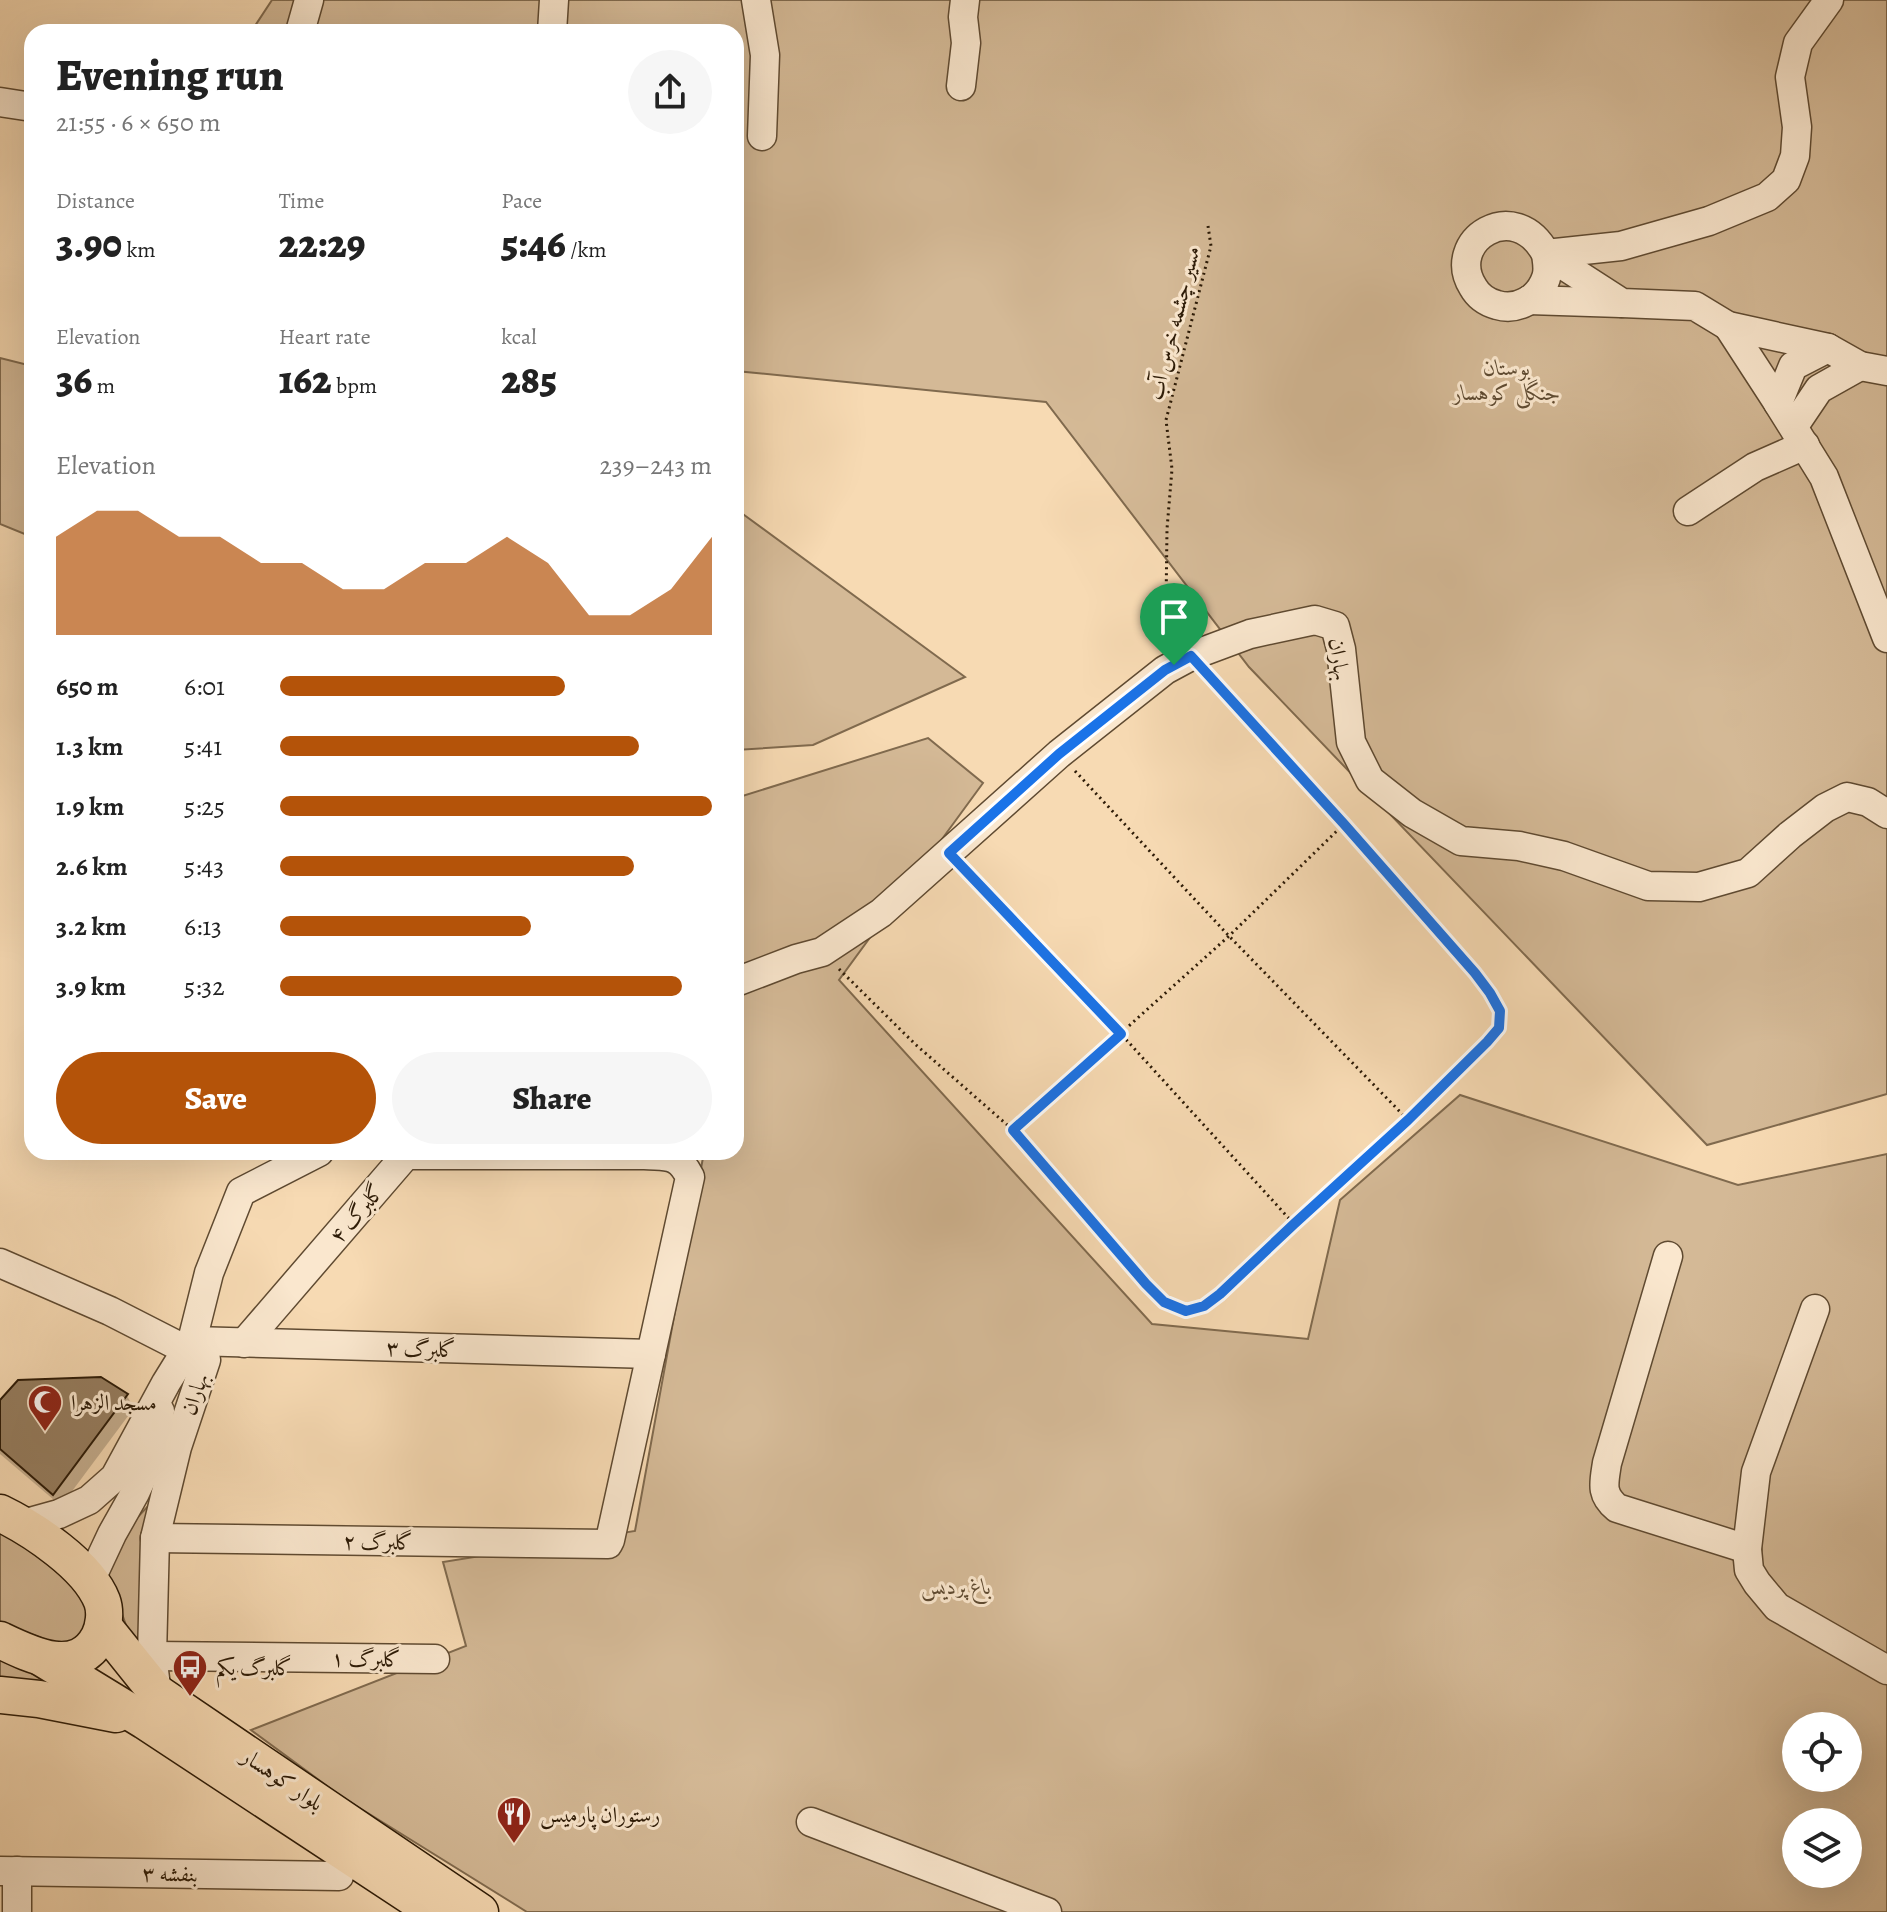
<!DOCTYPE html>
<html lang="en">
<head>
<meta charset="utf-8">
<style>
	:root { --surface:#fff; --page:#f6f6f6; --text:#222; --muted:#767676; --accent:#b45309 }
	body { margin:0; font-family:Alegreya,Amiri,serif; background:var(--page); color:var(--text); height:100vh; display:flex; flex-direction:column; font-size:30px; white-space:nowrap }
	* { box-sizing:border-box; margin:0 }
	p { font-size:26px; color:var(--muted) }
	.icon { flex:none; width:44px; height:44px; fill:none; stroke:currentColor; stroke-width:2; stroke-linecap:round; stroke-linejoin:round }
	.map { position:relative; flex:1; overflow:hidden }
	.details { position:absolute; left:24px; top:24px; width:720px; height:1136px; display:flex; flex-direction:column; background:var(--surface); border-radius:24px; box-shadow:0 8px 32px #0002 }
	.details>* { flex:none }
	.controls { position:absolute; left:1782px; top:1712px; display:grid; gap:16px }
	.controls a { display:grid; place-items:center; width:80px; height:80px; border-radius:50%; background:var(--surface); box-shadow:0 8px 32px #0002; font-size:40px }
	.pin { position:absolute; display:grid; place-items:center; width:68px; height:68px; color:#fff; margin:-82px -34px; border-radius:50% 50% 50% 0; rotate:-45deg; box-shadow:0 0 8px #0007 }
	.pin .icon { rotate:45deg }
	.round { display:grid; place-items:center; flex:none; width:84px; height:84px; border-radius:42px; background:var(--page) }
	.summary { display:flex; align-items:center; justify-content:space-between; height:136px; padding:0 32px }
	h1 { font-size:44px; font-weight:800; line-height:60px }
	.stats { display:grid; grid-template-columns:repeat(3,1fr); gap:12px; height:136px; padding:8px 32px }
	.stats div { display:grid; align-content:center }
	.stats b { font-size:40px; font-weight:800 }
	.stats small { font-size:22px; font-weight:400 }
	.stats p { font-size:22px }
	.chart { height:224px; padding:16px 32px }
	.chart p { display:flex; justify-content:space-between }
	.chart svg { width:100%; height:144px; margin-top:8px; fill:var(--accent); opacity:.7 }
	.primary-button { display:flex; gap:16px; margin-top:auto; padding:16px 32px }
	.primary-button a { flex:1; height:92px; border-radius:48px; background:var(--accent); color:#fff; font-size:32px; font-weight:800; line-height:92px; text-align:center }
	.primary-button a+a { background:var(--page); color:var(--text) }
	ul { padding:0 32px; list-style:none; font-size:26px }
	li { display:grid; grid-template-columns:128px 96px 1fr; align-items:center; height:60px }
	li i { height:20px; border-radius:10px; background:var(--accent) }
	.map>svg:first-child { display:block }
	.green { fill:#d4b996; stroke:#806a4e; stroke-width:2; fill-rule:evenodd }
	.shadow { fill:#0003 }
	.building { fill:#967e60; stroke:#2c1a06; stroke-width:2 }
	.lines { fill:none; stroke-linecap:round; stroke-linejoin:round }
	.minor-casing { stroke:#5f4a31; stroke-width:31 }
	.major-casing { stroke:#2c1a06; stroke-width:39 }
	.path { stroke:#2c1a06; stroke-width:3; stroke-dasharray:2 4; stroke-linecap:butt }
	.minor { stroke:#fae7ce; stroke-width:28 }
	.major { stroke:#f7dab3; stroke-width:36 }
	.route-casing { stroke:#fff; stroke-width:16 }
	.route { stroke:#1a73e8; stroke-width:10 }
	.labels { text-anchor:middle; stroke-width:6; stroke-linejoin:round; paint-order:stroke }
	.street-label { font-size:22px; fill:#2c1a06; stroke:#fae7ce }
	.park-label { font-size:22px; font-style:italic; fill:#5e4a31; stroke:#fae7ce }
	.poi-label { font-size:22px; fill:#2c1a06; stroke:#fae7ce; text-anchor:start }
</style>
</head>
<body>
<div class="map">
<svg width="1887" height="1912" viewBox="0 0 1887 1912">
	<rect width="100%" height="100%" fill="#f7dab3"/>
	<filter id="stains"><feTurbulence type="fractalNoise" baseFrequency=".0025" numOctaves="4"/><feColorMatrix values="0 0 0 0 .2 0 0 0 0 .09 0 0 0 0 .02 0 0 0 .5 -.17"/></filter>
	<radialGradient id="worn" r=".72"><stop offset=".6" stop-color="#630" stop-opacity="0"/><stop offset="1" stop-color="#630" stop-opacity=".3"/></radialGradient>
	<!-- green -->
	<g class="green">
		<polygon points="272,0 1887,0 1887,1094 1707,1145 1249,667 1046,402 736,371 736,32 251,32"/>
		<polygon points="0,358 32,366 32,537 0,524"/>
		<polygon points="736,509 965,677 813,745 736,750"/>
		<path d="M928,738L983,783L839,980L1152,1324L1308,1339L1340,1200L1460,1095L1738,1185L1887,1154V1912H527L342,1797L251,1730L466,1646L443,1562L635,1531L704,1152H736V798ZM1796,1726H1848V1778H1796ZM1796,1822H1848V1874H1796Z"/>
		<polygon points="151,1503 146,1671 137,1656 106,1569 131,1524"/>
		<path d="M0,1531C22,1545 85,1587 90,1613C91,1620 86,1631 83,1638L58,1644L0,1623Z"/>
		<polygon points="0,1656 92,1702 0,1683"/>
	</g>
	<!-- shadow -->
	<polygon class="shadow" points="100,1379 127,1396 134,1408 61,1506 0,1454 0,1403"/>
	<!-- building -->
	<polygon class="building" points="101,1377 128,1394 53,1495 0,1449 0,1400 18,1380"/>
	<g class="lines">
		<!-- minor casing -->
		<g class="minor-casing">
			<g id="minor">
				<polyline points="756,0 765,55 762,136"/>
				<polyline points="300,32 309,0"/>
				<polyline points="552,32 554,0"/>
				<polyline points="961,86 966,43 963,17 965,0"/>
				<polyline points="0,102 32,107"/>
				<path d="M1546,254C1547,262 1549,270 1546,278C1539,299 1517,311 1497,305C1486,302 1478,296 1473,287C1444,241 1515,195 1546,254L1622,303L1695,306L1728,326L1828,348L1860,366L1887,371"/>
				<polyline points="1546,254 1621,246 1709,221 1767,197 1786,180 1795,156 1797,127 1790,77 1798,43 1829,0"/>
				<polyline points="1529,300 1621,303"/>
				<polyline points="1728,326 1778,403"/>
				<polyline points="1828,348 1793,366 1778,403 1824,477 1887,638"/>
				<polyline points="1794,426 1819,389 1860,366"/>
				<polyline points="1688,511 1755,467 1805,445"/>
				<polyline points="736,982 796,959 822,952 881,913 1059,754 1165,670 1191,656 1250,634 1315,620 1335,626 1341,649 1351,742 1370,780 1412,813 1461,841 1519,846 1564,856 1648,886 1699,887 1748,873 1790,835 1825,808 1847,797 1868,802 1887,814"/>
				<path d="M1668,1256L1607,1463C1604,1483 1600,1494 1617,1508L1747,1549"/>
				<polyline points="0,1263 110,1311 202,1358"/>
				<polyline points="1815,1309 1756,1472 1747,1549 1749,1570 1757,1583 1777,1607 1887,1670"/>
				<polyline points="23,1524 59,1514 89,1500 115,1477 166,1383 192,1341 651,1354"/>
				<path d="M155,1538L608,1544L610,1540L690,1177C678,1153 668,1157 645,1155H406L244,1343"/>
				<polyline points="90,1581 112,1534 135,1493 152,1456 160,1411"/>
				<polyline points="152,1656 435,1659"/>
				<polyline points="157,1693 152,1656 155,1538 177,1447 206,1360 192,1341 209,1273 241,1192 319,1152"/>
				<polyline points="811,1822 1047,1912"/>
				<polyline points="0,1871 339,1876"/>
				<polyline points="17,1871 17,1912"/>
			</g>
		</g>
		<!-- major casing -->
		<g class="major-casing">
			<g id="major">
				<path d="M0,1513C33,1529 88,1565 102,1601C106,1612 104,1627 99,1637C77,1678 31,1655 0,1640"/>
				<polyline points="104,1627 157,1693 480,1912"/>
				<polyline points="42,1658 145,1721 435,1912"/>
				<polyline points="0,1695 39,1699 116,1714"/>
			</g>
		</g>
		<!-- path -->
		<g class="path">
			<polyline points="1171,641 1166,605 1167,529 1172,469 1166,420 1211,246 1208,226"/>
			<polyline points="1075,771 1229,936 1408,1120"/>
			<polyline points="965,870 1121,1034 1294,1224"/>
			<polyline points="839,969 915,1044 1013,1130 1146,1284 1164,1302 1186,1311 1204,1306 1220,1294 1294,1224 1408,1120 1487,1042 1499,1028 1500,1011 1490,993 1475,973 1344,824 1209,675"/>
			<polyline points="1013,1130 1229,936 1344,824"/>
		</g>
		<!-- minor -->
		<use href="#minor" class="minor"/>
		<!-- major -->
		<use href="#major" class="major"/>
	</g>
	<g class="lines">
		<!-- route casing -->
		<g class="route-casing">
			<polygon id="route" points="1191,656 1344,824 1475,973 1490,993 1500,1011 1499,1028 1487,1042 1408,1120 1294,1224 1220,1294 1204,1306 1186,1311 1164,1302 1146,1284 1013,1130 1121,1034 949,853 1059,754 1165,670"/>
		</g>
		<!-- route -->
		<use href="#route" class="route"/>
	</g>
	<!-- icons -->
	<defs>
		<g id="mosque-pin" transform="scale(1.8)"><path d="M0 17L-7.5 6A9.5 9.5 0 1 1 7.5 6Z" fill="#8f2418" stroke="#fae7ce"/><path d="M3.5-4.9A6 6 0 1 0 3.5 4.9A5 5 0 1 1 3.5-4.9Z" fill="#fff"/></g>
		<g id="bus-pin" transform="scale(1.8)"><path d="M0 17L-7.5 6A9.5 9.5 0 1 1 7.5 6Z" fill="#8f2418" stroke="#fae7ce"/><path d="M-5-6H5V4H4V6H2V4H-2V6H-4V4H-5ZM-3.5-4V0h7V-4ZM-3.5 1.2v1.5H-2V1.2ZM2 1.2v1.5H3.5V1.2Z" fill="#fff"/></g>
		<g id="restaurant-pin" transform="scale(1.8)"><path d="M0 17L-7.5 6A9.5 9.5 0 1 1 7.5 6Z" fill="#8f2418" stroke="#fae7ce"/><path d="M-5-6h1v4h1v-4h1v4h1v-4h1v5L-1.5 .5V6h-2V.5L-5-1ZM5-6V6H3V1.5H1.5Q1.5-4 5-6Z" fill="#fff"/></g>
	</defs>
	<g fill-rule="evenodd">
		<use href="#mosque-pin" x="45" y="1402"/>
		<use href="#bus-pin" x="190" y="1667"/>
		<use href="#restaurant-pin" x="514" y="1814"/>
	</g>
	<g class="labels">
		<!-- street labels -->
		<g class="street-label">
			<text transform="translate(1173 323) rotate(-76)" y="8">مسیر چشمه خرس آب</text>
			<text transform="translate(1340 659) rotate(82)" y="8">بهاران</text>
			<text transform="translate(356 1213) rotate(-49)" y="8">گلبرگ ۴</text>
			<text transform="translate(421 1348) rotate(2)" y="8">گلبرگ ۳</text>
			<text transform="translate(194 1394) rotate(-71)" y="8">بهاران</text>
			<text transform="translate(378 1541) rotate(1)" y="8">گلبرگ ۲</text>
			<text transform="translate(366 1658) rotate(1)" y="8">گلبرگ ۱</text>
			<text transform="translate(283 1779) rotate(34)" y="8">بلوار کوهسار</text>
			<text transform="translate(170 1873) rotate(1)" y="8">بنفشه ۳</text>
		</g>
		<!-- park labels -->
		<g class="park-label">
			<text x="1507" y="375">بوستان<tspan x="1507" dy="25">جنگلی کوهسار</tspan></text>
			<text x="956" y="1594">باغ پردیس</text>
		</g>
		<!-- poi labels -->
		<g class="poi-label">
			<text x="71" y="1410">مسجد الزهرا</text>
			<text x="216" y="1675">گلبرگ یکم</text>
			<text x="540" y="1822">رستوران پارمیس</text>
		</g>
	</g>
	<rect width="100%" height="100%" filter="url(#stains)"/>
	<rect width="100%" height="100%" fill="url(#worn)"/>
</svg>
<div class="controls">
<a><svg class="icon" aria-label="locate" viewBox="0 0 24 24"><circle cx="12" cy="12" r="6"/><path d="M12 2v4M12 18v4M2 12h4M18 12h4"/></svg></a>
<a><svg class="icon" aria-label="layers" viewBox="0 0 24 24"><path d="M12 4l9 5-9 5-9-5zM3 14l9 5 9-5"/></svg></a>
</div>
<div class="pin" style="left:1174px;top:665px;background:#1e9e55"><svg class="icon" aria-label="arrive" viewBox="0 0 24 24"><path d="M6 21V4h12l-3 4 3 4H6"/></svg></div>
<section class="details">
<div class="summary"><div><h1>Evening run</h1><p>21:55 · 6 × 650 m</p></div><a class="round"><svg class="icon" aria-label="share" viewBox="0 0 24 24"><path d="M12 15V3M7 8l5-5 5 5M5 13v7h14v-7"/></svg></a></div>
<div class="stats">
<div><p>Distance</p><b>3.90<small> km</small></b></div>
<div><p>Time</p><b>22:29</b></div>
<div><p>Pace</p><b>5:46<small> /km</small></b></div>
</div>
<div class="stats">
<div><p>Elevation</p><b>36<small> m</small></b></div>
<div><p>Heart rate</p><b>162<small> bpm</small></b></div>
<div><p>kcal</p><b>285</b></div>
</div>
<div class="chart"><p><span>Elevation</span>239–243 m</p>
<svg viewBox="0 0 160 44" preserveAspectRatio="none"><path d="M0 44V14L10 6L20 6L30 14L40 14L50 22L60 22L70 30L80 30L90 22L100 22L110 14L120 22L130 38L140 38L150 30L160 14V44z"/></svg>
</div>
<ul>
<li><b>650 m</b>6:01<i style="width:66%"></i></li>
<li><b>1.3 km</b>5:41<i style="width:83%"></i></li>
<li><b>1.9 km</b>5:25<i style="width:100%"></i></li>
<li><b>2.6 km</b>5:43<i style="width:82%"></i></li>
<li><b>3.2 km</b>6:13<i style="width:58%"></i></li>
<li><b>3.9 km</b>5:32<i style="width:93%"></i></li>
</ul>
<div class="primary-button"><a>Save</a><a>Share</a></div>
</section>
</div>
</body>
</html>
